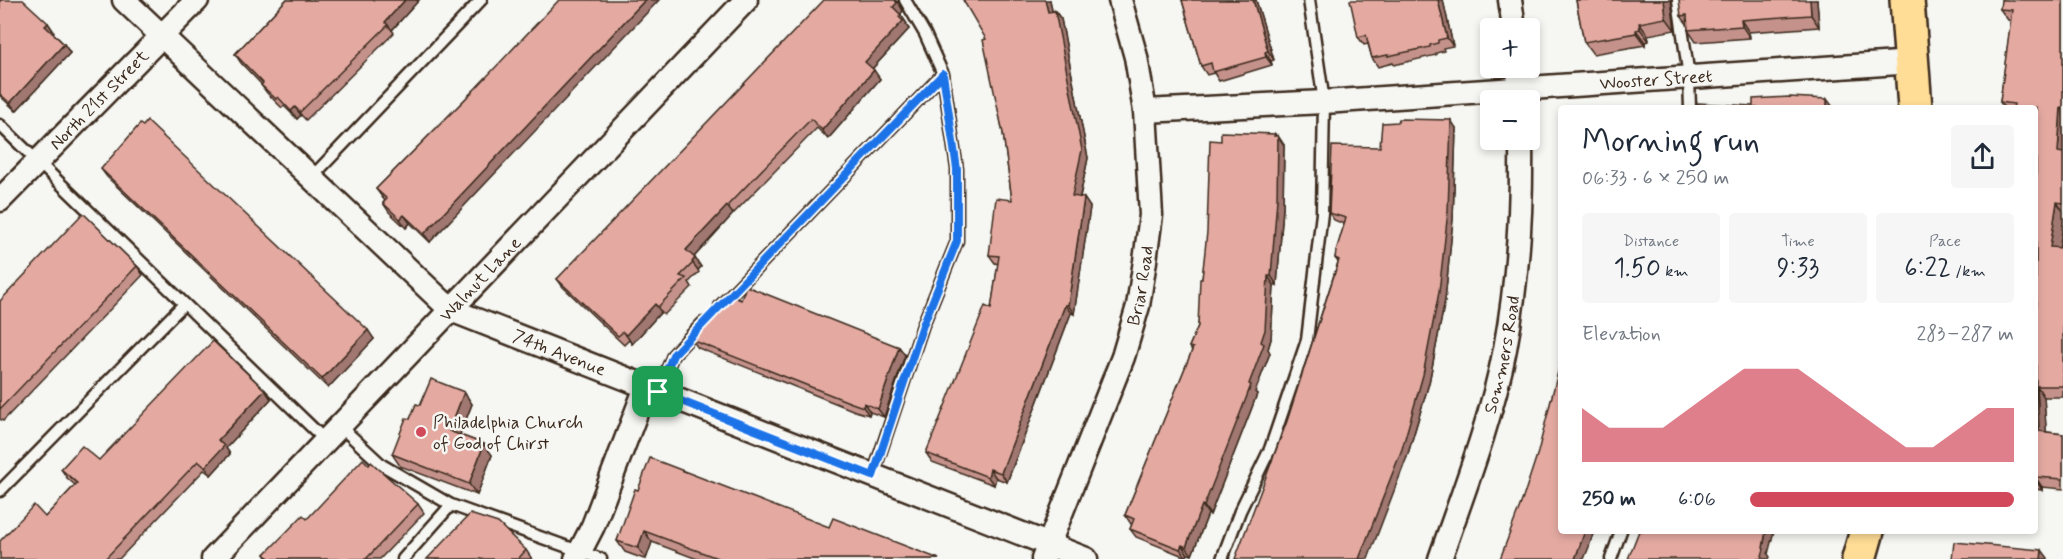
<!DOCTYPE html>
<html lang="en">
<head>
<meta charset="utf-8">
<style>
	:root { --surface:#fff; --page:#f6f6f7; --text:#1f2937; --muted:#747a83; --accent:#d1495b }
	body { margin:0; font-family:Mynerve,sans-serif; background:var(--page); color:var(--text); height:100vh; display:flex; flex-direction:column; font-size:22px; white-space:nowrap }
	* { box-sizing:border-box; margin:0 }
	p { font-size:20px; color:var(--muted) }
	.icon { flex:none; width:33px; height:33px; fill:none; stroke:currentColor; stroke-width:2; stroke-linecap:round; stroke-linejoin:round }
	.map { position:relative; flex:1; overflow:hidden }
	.side { position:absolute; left:1558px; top:105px; width:480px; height:429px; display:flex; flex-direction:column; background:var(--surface); border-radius:6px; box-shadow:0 3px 9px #0003 }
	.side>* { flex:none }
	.buttons { position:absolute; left:1480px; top:18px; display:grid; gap:12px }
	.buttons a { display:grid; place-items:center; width:60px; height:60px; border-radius:6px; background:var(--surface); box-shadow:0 3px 9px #0003; font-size:30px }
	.pin { position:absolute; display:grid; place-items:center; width:51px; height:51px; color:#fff; margin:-26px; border-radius:12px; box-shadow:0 3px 9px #0006 }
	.round { display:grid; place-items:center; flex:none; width:63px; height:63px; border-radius:6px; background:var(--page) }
	.headline { display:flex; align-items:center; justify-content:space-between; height:102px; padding:0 24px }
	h1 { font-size:33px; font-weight:600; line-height:45px }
	.metrics { display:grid; grid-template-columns:repeat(3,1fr); gap:9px; height:102px; padding:6px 24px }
	.metrics div { display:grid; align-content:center; border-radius:6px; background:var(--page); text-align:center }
	.metrics b { font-size:26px; font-weight:600 }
	.metrics small { font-size:16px; font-weight:400 }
	.metrics p { font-size:16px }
	.chart { height:168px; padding:12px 24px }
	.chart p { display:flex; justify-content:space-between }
	.chart svg { width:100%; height:108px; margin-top:6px; fill:var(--accent); opacity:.7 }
	ul { padding:0 24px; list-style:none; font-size:20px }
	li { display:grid; grid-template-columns:96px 72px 1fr; align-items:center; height:45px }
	li i { height:15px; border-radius:8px; background:var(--accent) }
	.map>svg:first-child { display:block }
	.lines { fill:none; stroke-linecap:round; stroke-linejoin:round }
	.service-casing { stroke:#3b2a1e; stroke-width:15 }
	.minor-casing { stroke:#3b2a1e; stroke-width:27 }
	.primary-casing { stroke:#3b2a1e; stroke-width:38 }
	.service { stroke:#f6f6f2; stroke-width:10 }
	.minor { stroke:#f6f6f2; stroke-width:22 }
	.primary { stroke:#ffdd96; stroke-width:33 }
	.wall { fill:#c4928b; stroke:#3b2a1e; stroke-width:1.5 }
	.shaded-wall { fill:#a07771; stroke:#3b2a1e; stroke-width:1.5 }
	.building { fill:#e4aaa2; stroke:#3b2a1e; stroke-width:1.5 }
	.route-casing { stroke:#fff; stroke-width:12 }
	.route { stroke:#1a73e8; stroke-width:8 }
	.poi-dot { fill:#d1495b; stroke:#f6f6f2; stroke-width:2 }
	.labels { text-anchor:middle; stroke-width:5; stroke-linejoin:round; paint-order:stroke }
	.street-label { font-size:18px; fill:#3b2a1e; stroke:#f6f6f2 }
	.poi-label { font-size:18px; fill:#3b2a1e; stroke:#f6f6f2; text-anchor:start }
</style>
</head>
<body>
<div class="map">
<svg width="2063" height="559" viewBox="0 0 2063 559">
	<rect width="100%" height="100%" fill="#f6f6f2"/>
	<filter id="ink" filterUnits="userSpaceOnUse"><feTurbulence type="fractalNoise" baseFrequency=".0167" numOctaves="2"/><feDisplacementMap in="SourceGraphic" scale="12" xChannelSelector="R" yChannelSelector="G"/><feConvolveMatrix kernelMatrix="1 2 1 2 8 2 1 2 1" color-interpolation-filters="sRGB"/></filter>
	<g filter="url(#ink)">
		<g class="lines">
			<!-- service casing -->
			<g class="service-casing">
				<g id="service">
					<polyline points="1678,0 1689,77 1690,108"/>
					<polyline points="0,125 326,441"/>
					<polyline points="312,177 481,0"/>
					<polyline points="720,306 943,74 925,34 905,0"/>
					<polyline points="658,392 673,355 703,323"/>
					<polyline points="340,426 382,465 451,505"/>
					<polyline points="873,475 923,325 957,241 957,169 943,74"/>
					<polyline points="0,491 184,304"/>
					<polyline points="403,559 451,505 601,559"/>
					<polyline points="1222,559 1240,511 1270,449 1307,340 1322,213 1324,102 1309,0"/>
					<polyline points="1611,559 1621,531"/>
				</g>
			</g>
			<!-- minor casing -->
			<g class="minor-casing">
				<g id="minor">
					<path id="s1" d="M124,0L451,310L1086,559"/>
					<polyline points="1510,0 1514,28"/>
					<polyline points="1518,68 1520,100"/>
					<path id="s2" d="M1145,111L1324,102L1913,62"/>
					<path id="s3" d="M0,200L197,0"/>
					<path id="s4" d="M213,559L746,0"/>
					<polyline points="576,559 593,526 646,387"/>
					<path id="s5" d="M1043,559L1123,357L1138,306L1145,261L1151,215L1145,111L1136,57L1120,0"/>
					<path id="s6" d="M1440,559C1464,490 1491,421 1505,349C1518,280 1522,210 1521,140"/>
				</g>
			</g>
			<!-- primary casing -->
			<g class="primary-casing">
				<g id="primary">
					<polyline points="1907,0 1915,108"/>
					<polyline points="1859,559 1867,531"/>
				</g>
			</g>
			<!-- service -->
			<use href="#service" class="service"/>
			<!-- minor -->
			<use href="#minor" class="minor"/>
			<!-- primary -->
			<use href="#primary" class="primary"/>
		</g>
		<!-- wall -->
		<g class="wall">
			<polygon points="0,0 48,23 54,32 53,33 64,44 70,53 16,111 0,96"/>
			<polygon points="286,0 419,0 392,30 394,33 306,120 301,115 297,119 284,106 282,108 267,93 261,85 261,84 241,63 235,54"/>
			<polygon points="1050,0 1052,11 1055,11 1061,19 1088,158 1080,197 1090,207 1074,314 1071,313 1007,482 996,478 994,485 932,462 926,453 991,309 998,264 995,263 989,255 1012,200 1003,133 986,39"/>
			<polygon points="1182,0 1256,0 1274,60 1271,61 1272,65 1219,81 1214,73 1207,75 1201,66"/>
			<polygon points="1443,0 1453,46 1443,48 1444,51 1436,53 1436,55 1394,65 1393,63 1378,67 1372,58 1368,44 1364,45 1358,37"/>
			<polygon points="1576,0 1671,0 1675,30 1648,35 1649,41 1645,42 1645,45 1593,54 1584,42"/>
			<polygon points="1817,0 1819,27 1749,32 1750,38 1696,42 1688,30 1688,25 1681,16"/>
			<polygon points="2063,0 2063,223 2060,247 2063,248 2063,397 2044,397 2046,432 2063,434 2063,489 2042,487 2042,490 2036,489 2036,108 2004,108 2000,102 2011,21 2008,20 2000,9"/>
			<polygon points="903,11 900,14 907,24 906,25 909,29 872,69 880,79 828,139 817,128 733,214 694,257 701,267 698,270 699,272 689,282 692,287 664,315 661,312 632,344 629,340 624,345 563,287 557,279"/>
			<polygon points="474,90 430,242 410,223 406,228 389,212 383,203 385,201 376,189"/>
			<polygon points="1456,128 1453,219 1445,300 1429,383 1407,457 1287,421 1338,262 1335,258 1344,224 1334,220 1329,213 1380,147"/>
			<polygon points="1278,136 1284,145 1283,208 1277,285 1274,285 1271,339 1268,349 1270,353 1255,392 1257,394 1251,410 1210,515 1208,514 1192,555 1188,554 1186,557 1136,537 1130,529 1132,524 1131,524 1125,515 1192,351 1189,347 1198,326 1202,279 1221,141"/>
			<polygon points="101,169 374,339 328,388 107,177"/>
			<polygon points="137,266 143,275 3,421 0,419 0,301"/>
			<polygon points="741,300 899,347 905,355 884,417 870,412 869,415 855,411 698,348 692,340"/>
			<polygon points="265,390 271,399 226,448 230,454 211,475 204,470 119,559 0,559 45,517 75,485 67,478 61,469 99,460"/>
			<polygon points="464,392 472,404 460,435 484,444 492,455 477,495 400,466 392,454 410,419 420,405"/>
			<polygon points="369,465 418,504 424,513 380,559 268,559 265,554 307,519"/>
			<polygon points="638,490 829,527 939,559 697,559 652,542 646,559 644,559 625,552 617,541"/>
			<polygon points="526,550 532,559 427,559"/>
		</g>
		<!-- shaded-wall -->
		<g class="shaded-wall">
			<polygon points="405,0 419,0 392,30 385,22"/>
			<polygon points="645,0 659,0 430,242 424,234"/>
			<polygon points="895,0 898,2 903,11 899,16 893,7"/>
			<polygon points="1045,0 1050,0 1054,21 1048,12"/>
			<polygon points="1253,0 1256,0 1274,60 1268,51"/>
			<polygon points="1438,0 1443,0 1453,46 1447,38"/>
			<polygon points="1664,0 1671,0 1675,30 1666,18"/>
			<polygon points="1810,0 1817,0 1819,27 1811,15"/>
			<polygon points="1055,11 1061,19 1088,158 1078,205 1072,196"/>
			<polygon points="901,15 907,24 906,25 909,29 871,70 865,62"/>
			<polygon points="1741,20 1749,32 1750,38 1742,26"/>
			<polygon points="48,23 54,32 51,35 45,26"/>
			<polygon points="1639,23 1648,35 1649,41 1640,29"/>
			<polygon points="1636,30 1645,42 1645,45 1636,33"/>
			<polygon points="64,44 70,53 16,111 10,103"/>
			<polygon points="1265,52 1271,61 1272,65 1266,57"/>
			<polygon points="874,70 880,79 828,139 822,130"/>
			<polygon points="1827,99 1833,107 1833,108 1827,108"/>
			<polygon points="295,107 301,115 297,119 291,111"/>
			<polygon points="2061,107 2063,110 2063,160 2058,152"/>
			<polygon points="1451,120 1456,128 1453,219 1445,300 1429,383 1407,457 1368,559 1359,559"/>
			<polygon points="1275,134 1278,139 1278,136 1284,145 1283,208 1277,285 1271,276"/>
			<polygon points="1084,198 1090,207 1074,314 1068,305"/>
			<polygon points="2057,202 2063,211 2063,223 2058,258 2050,247"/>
			<polygon points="727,206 733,214 692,259 686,250"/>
			<polygon points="404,215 410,223 406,228 400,219"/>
			<polygon points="695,258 701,267 698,270 692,262"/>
			<polygon points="1268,276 1274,285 1271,339 1268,349 1270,353 1255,392 1257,394 1251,410 1210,515 1204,506 1261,342"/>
			<polygon points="655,304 661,312 632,344 626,335"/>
			<polygon points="1065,305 1071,313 1007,482 1001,473"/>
			<polygon points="368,330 374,339 328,388 322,379"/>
			<polygon points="899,347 905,355 884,417 878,409"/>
			<polygon points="2037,386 2044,397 2047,442 2039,431"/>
			<polygon points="265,390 271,399 226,448 230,454 211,475 205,467 218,440"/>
			<polygon points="464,392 472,404 457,442 449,431"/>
			<polygon points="864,403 870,412 869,415 863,407"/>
			<polygon points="484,444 492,455 477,495 469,484"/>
			<polygon points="990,469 996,478 994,485 988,477"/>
			<polygon points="2036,478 2042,487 2042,490 2036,480"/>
			<polygon points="1202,505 1208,514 1192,555 1186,547"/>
			<polygon points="644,531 652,542 646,559 638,548"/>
			<polygon points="1585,531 1594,531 1589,547 1584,559 1575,559"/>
			<polygon points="1766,531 1774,531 1768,554 1770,557 1769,559 1761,559"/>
			<polygon points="1182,545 1188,554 1186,557 1180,549"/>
			<polygon points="2042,550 2048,558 2048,559 2041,559"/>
		</g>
		<!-- building -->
		<g class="building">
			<polygon points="0,0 23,0 48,23 45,26 64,44 10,103 0,94"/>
			<polygon points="286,0 405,0 385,22 388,25 300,112 295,107 291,111 278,97 276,99 261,85 263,83 235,54"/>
			<polygon points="559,0 645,0 424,234 404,215 400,219 383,203 387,199 376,189 474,90"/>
			<polygon points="824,0 895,0 897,3 893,7 901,15 899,17 903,21 865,62 874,70 822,130 811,119 727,206 686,250 695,258 692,262 693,263 680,276 686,278 658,307 655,304 626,335 623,332 618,336 557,279"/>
			<polygon points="963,0 1045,0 1048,12 1055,11 1082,150 1072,196 1084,198 1068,305 1065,305 1001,473 990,469 988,477 926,453 985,306 991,309 999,256 989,255 996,198 1012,200 1003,133 983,40 986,39"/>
			<polygon points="1182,0 1253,0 1268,51 1265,52 1266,57 1213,72 1211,63 1201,66"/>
			<polygon points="1350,0 1438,0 1447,38 1438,40 1438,43 1430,45 1430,47 1388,56 1388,55 1372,58 1366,35 1358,37"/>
			<polygon points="1576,0 1664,0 1666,18 1639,23 1640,29 1636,30 1636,33 1584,42"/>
			<polygon points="1679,0 1810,0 1811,15 1741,20 1742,26 1688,30 1687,15 1681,16"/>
			<polygon points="2001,0 2063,0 2063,107 2061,107 2058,152 2063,153 2063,203 2057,202 2050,247 2063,248 2063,386 2037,386 2039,431 2063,434 2063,479 2036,477 2036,108 2013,108 2014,104 2000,102 2012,10 2000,9"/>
			<polygon points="1789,97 1827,99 1827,108 1698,108 1698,103 1753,106 1753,99"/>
			<polygon points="1399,119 1451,120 1448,211 1439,292 1423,375 1402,449 1359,559 1235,559 1287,421 1339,260 1335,258 1336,251 1346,218 1329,213 1332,146 1380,147 1382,123 1398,122"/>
			<polygon points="147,121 368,330 322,379 101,169 140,124 143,126"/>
			<polygon points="1221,132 1275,134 1274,136 1278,136 1277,199 1271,276 1268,276 1265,330 1261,342 1264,344 1249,384 1251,385 1245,401 1204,506 1202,505 1186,547 1182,545 1180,549 1130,529 1134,519 1125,515 1193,348 1189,347 1198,326 1200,279 1202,279 1207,232 1210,140 1221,141"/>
			<polygon points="83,213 137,266 0,409 0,301"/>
			<polygon points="746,286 899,347 878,409 864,403 863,407 849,402 692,340 697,326 727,294 741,300"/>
			<polygon points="213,341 265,390 218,440 224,446 205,467 198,461 105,559 0,559 0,541 34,505 45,517 77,483 61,469 82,446 99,460"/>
			<polygon points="1562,350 1562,531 1585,531 1575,559 1500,559 1523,498 1538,452 1558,372"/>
			<polygon points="431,379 464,392 449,431 484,444 469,484 392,454 406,418 410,419 416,404 420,405"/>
			<polygon points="650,458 829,527 833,518 939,559 720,559 644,531 638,548 617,541 635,489 638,490"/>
			<polygon points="363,459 369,465 371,462 418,504 366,559 269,559 269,558 265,554 303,515 307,519"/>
			<polygon points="470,514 498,523 526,550 518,559 427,559"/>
			<polygon points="1639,531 1766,531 1763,548 1764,549 1761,559 1628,559"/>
			<polygon points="1954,542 2042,550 2041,559 1952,559"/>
		</g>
	</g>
	<g class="lines" filter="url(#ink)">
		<!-- route casing -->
		<g class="route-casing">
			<polygon id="route" points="943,74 957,169 957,241 923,325 873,476 658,392 673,355"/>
		</g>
		<!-- route -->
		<use href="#route" class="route"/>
	</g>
	<!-- markers -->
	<circle class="poi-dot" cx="421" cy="432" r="6"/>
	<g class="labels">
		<!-- street labels -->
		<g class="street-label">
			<text dy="6" stroke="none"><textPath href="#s2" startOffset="512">Wooster Street</textPath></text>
			<text dy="6" stroke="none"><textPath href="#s3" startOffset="141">North 21st Street</textPath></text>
			<text dy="6" stroke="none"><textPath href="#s4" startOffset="387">Walnut Lane</textPath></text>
			<text dy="6" stroke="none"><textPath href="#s5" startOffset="291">Briar Road</textPath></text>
			<text dy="6" stroke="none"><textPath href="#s1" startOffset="567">74th Avenue</textPath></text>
			<text dy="6" stroke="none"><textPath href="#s6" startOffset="214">Sommers Road</textPath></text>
		</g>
		<!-- poi labels -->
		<g class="poi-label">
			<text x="433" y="428">Philadelphia Church<tspan x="433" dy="21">of God of Chirst</tspan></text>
		</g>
	</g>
</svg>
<div class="buttons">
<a>+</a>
<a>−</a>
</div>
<div class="pin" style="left:658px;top:392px;background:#1e9e55"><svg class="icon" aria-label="arrive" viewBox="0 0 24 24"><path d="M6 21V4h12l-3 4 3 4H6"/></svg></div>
<section class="side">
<div class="headline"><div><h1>Morning run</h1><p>06:33 · 6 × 250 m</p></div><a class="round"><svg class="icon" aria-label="share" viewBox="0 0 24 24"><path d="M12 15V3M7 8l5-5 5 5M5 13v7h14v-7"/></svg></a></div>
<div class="metrics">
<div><p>Distance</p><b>1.50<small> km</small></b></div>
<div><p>Time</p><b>9:33</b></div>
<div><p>Pace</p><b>6:22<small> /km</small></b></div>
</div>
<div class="chart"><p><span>Elevation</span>283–287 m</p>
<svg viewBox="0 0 160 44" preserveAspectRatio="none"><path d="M0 44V22L10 30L20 30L30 30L40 22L50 14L60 6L70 6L80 6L90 14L100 22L110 30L120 38L130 38L140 30L150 22L160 22V44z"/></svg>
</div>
<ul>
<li><b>250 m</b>6:06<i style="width:100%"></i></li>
</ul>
</section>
</div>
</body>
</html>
